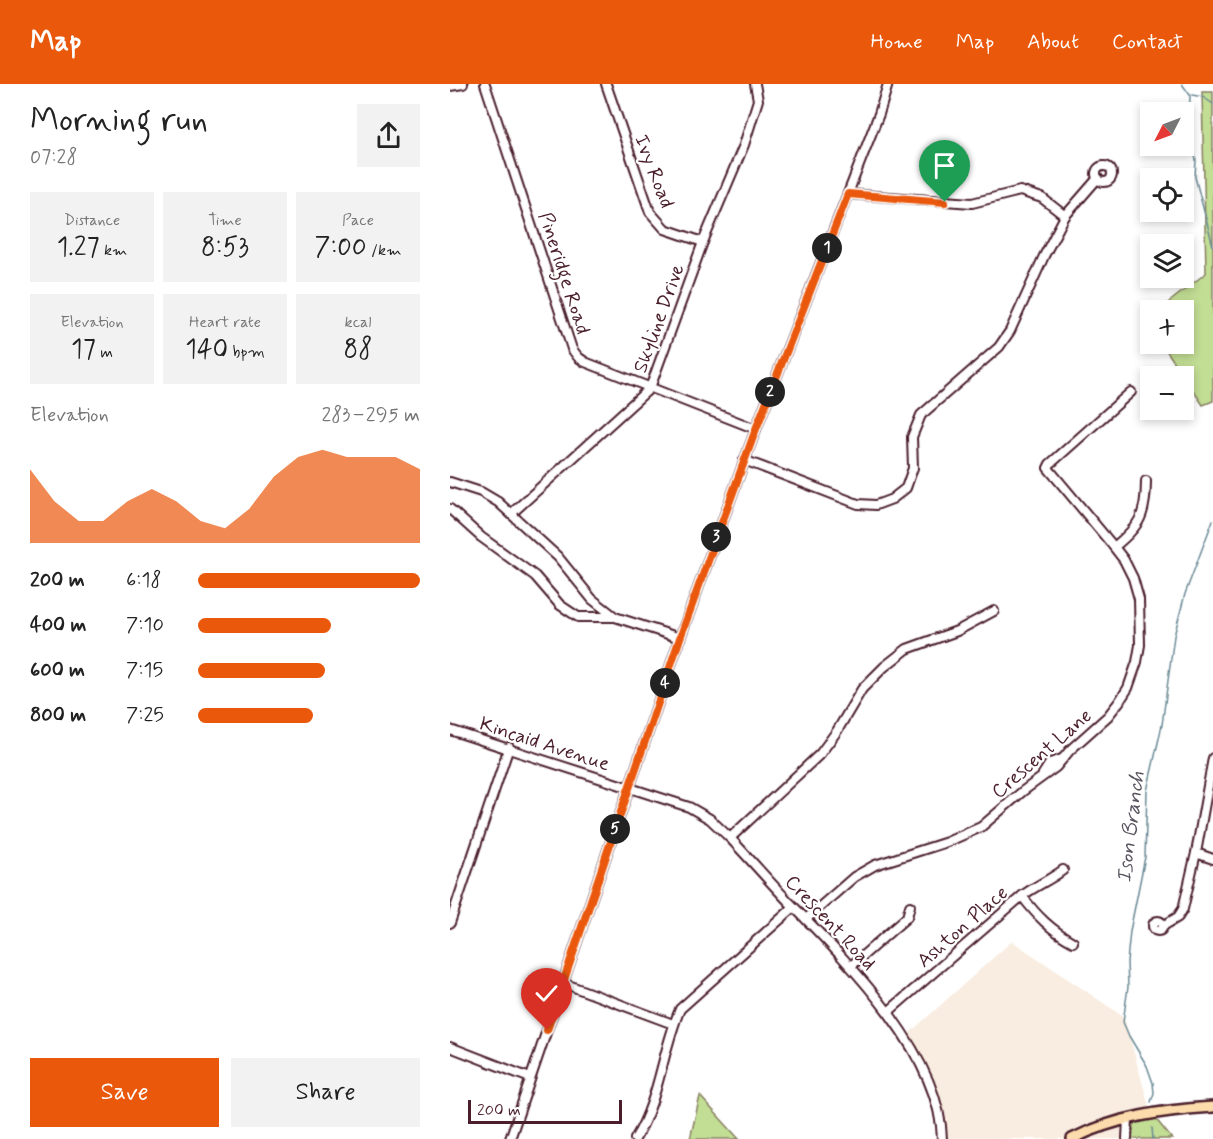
<!DOCTYPE html>
<html lang="en">
<head>
<meta charset="utf-8">
<style>
	:root { --surface:#fff; --page:#f2f2f2; --text:#222; --muted:#767676; --accent:#ea580c }
	body { margin:0; font-family:Mynerve,sans-serif; background:var(--page); color:var(--text); height:100vh; display:flex; flex-direction:column; font-size:22px; white-space:nowrap }
	* { box-sizing:border-box; margin:0 }
	p { font-size:20px; color:var(--muted) }
	.icon { flex:none; width:33px; height:33px; fill:none; stroke:currentColor; stroke-width:2; stroke-linecap:round; stroke-linejoin:round }
	.map { position:relative; flex:1; overflow:hidden }
	.details { display:flex; flex-direction:column; background:var(--surface); width:450px }
	.details>* { flex:none }
	.needle { width:39px; rotate:228deg }
	.fabs { position:absolute; left:690px; top:18px; display:grid; gap:12px }
	.fabs a { display:grid; place-items:center; width:54px; height:54px; border-radius:0px; background:var(--surface); box-shadow:0 3px 9px #0003; font-size:30px }
	.scale { position:absolute; left:18px; bottom:15px; width:154px; box-sizing:border-box; padding-left:6px; border:3px solid #4a1f2b; border-top:0; font-size:16px; line-height:21px; white-space:nowrap; color:#4a1f2b; -webkit-text-stroke:4px #fff; paint-order:stroke }
	.pin { position:absolute; display:grid; place-items:center; width:51px; height:51px; color:#fff; margin:-62px -26px; border-radius:50% 50% 50% 0; rotate:-45deg; box-shadow:0 0 6px #0007 }
	.pin .icon { rotate:45deg }
	.km { position:absolute; width:30px; height:30px; margin:-15px; border-radius:50%; background:#222; color:#fff; font-size:16px; line-height:30px; text-align:center }
	.round { display:grid; place-items:center; flex:none; width:63px; height:63px; border-radius:0px; background:var(--page) }
	.overview { display:flex; align-items:center; justify-content:space-between; height:102px; padding:0 30px }
	h1 { font-size:33px; font-weight:600; line-height:45px }
	.metrics { display:grid; grid-template-columns:repeat(3,1fr); gap:9px; height:102px; padding:6px 30px }
	.metrics div { display:grid; align-content:center; border-radius:0px; background:var(--page); text-align:center }
	.metrics b { font-size:26px; font-weight:600 }
	.metrics small { font-size:16px; font-weight:400 }
	.metrics p { font-size:16px }
	.chart { height:168px; padding:12px 30px }
	.chart p { display:flex; justify-content:space-between }
	.chart svg { width:100%; height:108px; margin-top:6px; fill:var(--accent); opacity:.7 }
	.button { display:flex; gap:12px; margin-top:auto; padding:12px 30px }
	.button a { flex:1; height:69px; border-radius:0px; background:var(--accent); color:#fff; font-size:24px; font-weight:600; line-height:69px; text-align:center }
	.button a+a { background:var(--page); color:var(--text) }
	ul { padding:0 30px; list-style:none; font-size:20px }
	li { display:grid; grid-template-columns:96px 72px 1fr; align-items:center; height:45px }
	li i { height:15px; border-radius:8px; background:var(--accent) }
	header { display:flex; align-items:center; gap:36px; box-sizing:border-box; height:84px; padding:0 30px; background:var(--accent); color:#fff }
	header strong { font-size:28px }
	nav { display:flex; gap:33px; margin-inline-start:auto; font-size:21px }
	main { display:flex; flex:1; min-height:0 }
	.map>svg:first-child { display:block }
	.built { fill:#f9ede1 }
	.green { fill:#c2dd94; stroke:#867e60; stroke-width:1.5 }
	.lines { fill:none; stroke-linecap:round; stroke-linejoin:round }
	.stream { stroke:#6a8995; stroke-width:1.5 }
	.minor-casing { stroke:#4a1f2b; stroke-width:12 }
	.major-casing { stroke:#4a1f2b; stroke-width:14 }
	.minor { stroke:#fff; stroke-width:8 }
	.major { stroke:#fcdcac; stroke-width:9 }
	.route-casing { stroke:#fff; stroke-width:12 }
	.route { stroke:#ea580c; stroke-width:8 }
	.labels { text-anchor:middle; stroke-width:4.5; stroke-linejoin:round; paint-order:stroke }
	.street-label { font-size:20px; fill:#4a1f2b; stroke:#fff }
	.water-label { font-size:21px; font-style:italic; fill:#5a5460; stroke:#fff }
</style>
</head>
<body>
<header>
<strong>Map</strong>
<nav><a>Home</a><a>Map</a><a>About</a><a>Contact</a></nav>
</header>
<main>
<section class="details">
<div class="overview"><div><h1>Morning run</h1><p>07:28</p></div><a class="round"><svg class="icon" aria-label="share" viewBox="0 0 24 24"><path d="M12 15V3M7 8l5-5 5 5M5 13v7h14v-7"/></svg></a></div>
<div class="metrics">
<div><p>Distance</p><b>1.27<small> km</small></b></div>
<div><p>Time</p><b>8:53</b></div>
<div><p>Pace</p><b>7:00<small> /km</small></b></div>
</div>
<div class="metrics">
<div><p>Elevation</p><b>17<small> m</small></b></div>
<div><p>Heart rate</p><b>140<small> bpm</small></b></div>
<div><p>kcal</p><b>88</b></div>
</div>
<div class="chart"><p><span>Elevation</span>283–295 m</p>
<svg viewBox="0 0 160 44" preserveAspectRatio="none"><path d="M0 44V14L10 27L20 35L30 35L40 27L50 22L60 27L70 35L80 38L90 30L100 17L110 9L120 6L130 9L140 9L150 9L160 14V44z"/></svg>
</div>
<ul>
<li><b>200 m</b>6:18<i style="width:100%"></i></li>
<li><b>400 m</b>7:10<i style="width:60%"></i></li>
<li><b>600 m</b>7:15<i style="width:57%"></i></li>
<li><b>800 m</b>7:25<i style="width:52%"></i></li>
</ul>
<div class="button"><a>Save</a><a>Share</a></div>
</section>
<div class="map">
<svg width="763" height="1055" viewBox="0 0 763 1055">
	<rect width="100%" height="100%" fill="#fff"/>
	<filter id="ink" filterUnits="userSpaceOnUse"><feTurbulence type="fractalNoise" baseFrequency=".0167" numOctaves="2"/><feDisplacementMap in="SourceGraphic" scale="12" xChannelSelector="R" yChannelSelector="G"/><feConvolveMatrix kernelMatrix="1 2 1 2 8 2 1 2 1" color-interpolation-filters="sRGB"/></filter>
	<g filter="url(#ink)">
		<!-- built -->
		<polygon class="built" points="562,857 674,933 701,1029 679,1055 490,1055 480,1003 455,953"/>
		<!-- green -->
		<g class="green">
			<polygon points="752,8 763,8 763,317 753,321 712,260 734,260 734,226 709,226 756,189"/>
			<polygon points="250,1012 289,1055 240,1055"/>
			<polygon points="701,1029 722,1055 679,1055 682,1035"/>
		</g>
		<g class="lines">
			<!-- stream -->
			<g class="stream">
				<polyline points="732,0 740,11 739,48 746,76 745,93 763,162"/>
				<polyline points="742,11 753,13 763,20"/>
				<polyline points="701,1018 704,1009 703,999 697,982 679,952 673,938 678,903 677,878 680,847 695,773 697,707 712,641 724,552 735,510 763,436"/>
				<polyline points="702,1044 703,1055"/>
			</g>
			<!-- minor casing -->
			<g class="minor-casing">
				<g id="minor">
					<polyline points="35,0 122,265 128,273 135,278 306,345"/>
					<polyline points="156,0 200,128 215,145 253,158"/>
					<polyline points="0,2 13,0"/>
					<circle cx="654" cy="90" r="8"/>
					<polyline points="398,110 522,119 570,107 592,114 615,132"/>
					<polyline points="294,376 408,420 426,421 442,415 456,404 463,384 462,353 471,331 549,263 560,247 594,172 615,132 648,94"/>
					<polyline points="0,398 31,408 48,418 108,473 142,515 165,533 230,554"/>
					<polyline points="0,425 31,453 85,492 110,521 128,533 165,533"/>
					<polyline points="61,430 200,304 253,158 294,61 308,16 305,0"/>
					<path d="M664,463C690,442 696,431 696,397"/>
					<path d="M0,646L239,723L260,735L280,754C302,777 323,802 345,824C401,881 490,971 492,1055"/>
					<polyline points="593,690 600,679 612,675"/>
					<polyline points="280,754 370,670 387,647 412,605 434,583 457,565 507,547 544,527"/>
					<polyline points="746,769 763,775"/>
					<path d="M572,812C587,832 601,846 623,858"/>
					<polyline points="356,835 404,793 425,781 497,758 531,743 573,707 606,683 620,666 658,632 669,618 678,604 687,578 690,561 689,515 683,494 674,476 664,463 598,384 600,380 681,308"/>
					<circle cx="708" cy="842" r="5"/>
					<polyline points="0,839 59,663"/>
					<polyline points="713,842 728,833 733,825 746,769 763,674"/>
					<polyline points="401,882 457,833 460,822"/>
					<polyline points="113,899 223,940"/>
					<path d="M438,928L572,812C585,802 600,796 613,786"/>
					<polyline points="0,963 80,994"/>
					<polyline points="60,1055 230,554 306,345 429,30 438,0"/>
					<path d="M185,1055C209,1017 212,967 230,925L344,823"/>
					<polyline points="677,1055 678,1035"/>
				</g>
			</g>
			<!-- major casing -->
			<g class="major-casing">
				<path id="major" d="M622,1055C665,1033 715,1026 763,1023"/>
			</g>
			<!-- minor -->
			<use href="#minor" class="minor"/>
			<!-- major -->
			<use href="#major" class="major"/>
		</g>
	</g>
	<g class="lines" filter="url(#ink)">
		<!-- route casing -->
		<g class="route-casing">
			<polyline id="route" points="97,946 230,554 306,345 398,110 495,118"/>
		</g>
		<!-- route -->
		<use href="#route" class="route"/>
	</g>
	<g class="labels">
		<!-- street labels -->
		<g class="street-label">
			<text transform="translate(205 87) rotate(69)" y="7">Ivy Road</text>
			<text transform="translate(115 189) rotate(72)" y="7">Pineridge Road</text>
			<text transform="translate(208 234) rotate(-70)" y="7">Skyline Drive</text>
			<text transform="translate(95 659) rotate(18)" y="7">Kincaid Avenue</text>
			<text transform="translate(591 669) rotate(-41)" y="7">Crescent Lane</text>
			<text transform="translate(381 838) rotate(47)" y="7">Crescent Road</text>
			<text transform="translate(512 842) rotate(-41)" y="7">Ashton Place</text>
		</g>
		<!-- water labels -->
		<g class="water-label">
			<text transform="translate(680 743) rotate(-83)" y="7">Ison Branch</text>
		</g>
	</g>
</svg>
<div class="fabs">
<a><svg class="needle" viewBox="-14 -14 28 28"><path d="M0-13l5 13h-10z" fill="#e53935"/><path d="M0 13l5-13h-10z" fill="#767676"/></svg></a>
<a><svg class="icon" aria-label="locate" viewBox="0 0 24 24"><circle cx="12" cy="12" r="6"/><path d="M12 2v4M12 18v4M2 12h4M18 12h4"/></svg></a>
<a><svg class="icon" aria-label="layers" viewBox="0 0 24 24"><path d="M12 4l9 5-9 5-9-5zM3 14l9 5 9-5"/></svg></a>
<a>+</a>
<a>−</a>
</div>
<div class="scale">200 m</div>
<div class="pin" style="left:495px;top:118px;background:#1e9e55"><svg class="icon" aria-label="arrive" viewBox="0 0 24 24"><path d="M6 21V4h12l-3 4 3 4H6"/></svg></div>
<div class="pin" style="left:97px;top:946px;background:#d93025"><svg class="icon" aria-label="check" viewBox="0 0 24 24"><path d="M5 12l5 5 9-10"/></svg></div>
<b class="km" style="left:377px;top:164px">1</b>
<b class="km" style="left:320px;top:308px">2</b>
<b class="km" style="left:266px;top:453px">3</b>
<b class="km" style="left:215px;top:599px">4</b>
<b class="km" style="left:165px;top:745px">5</b>
</div>
</main>
</body>
</html>
